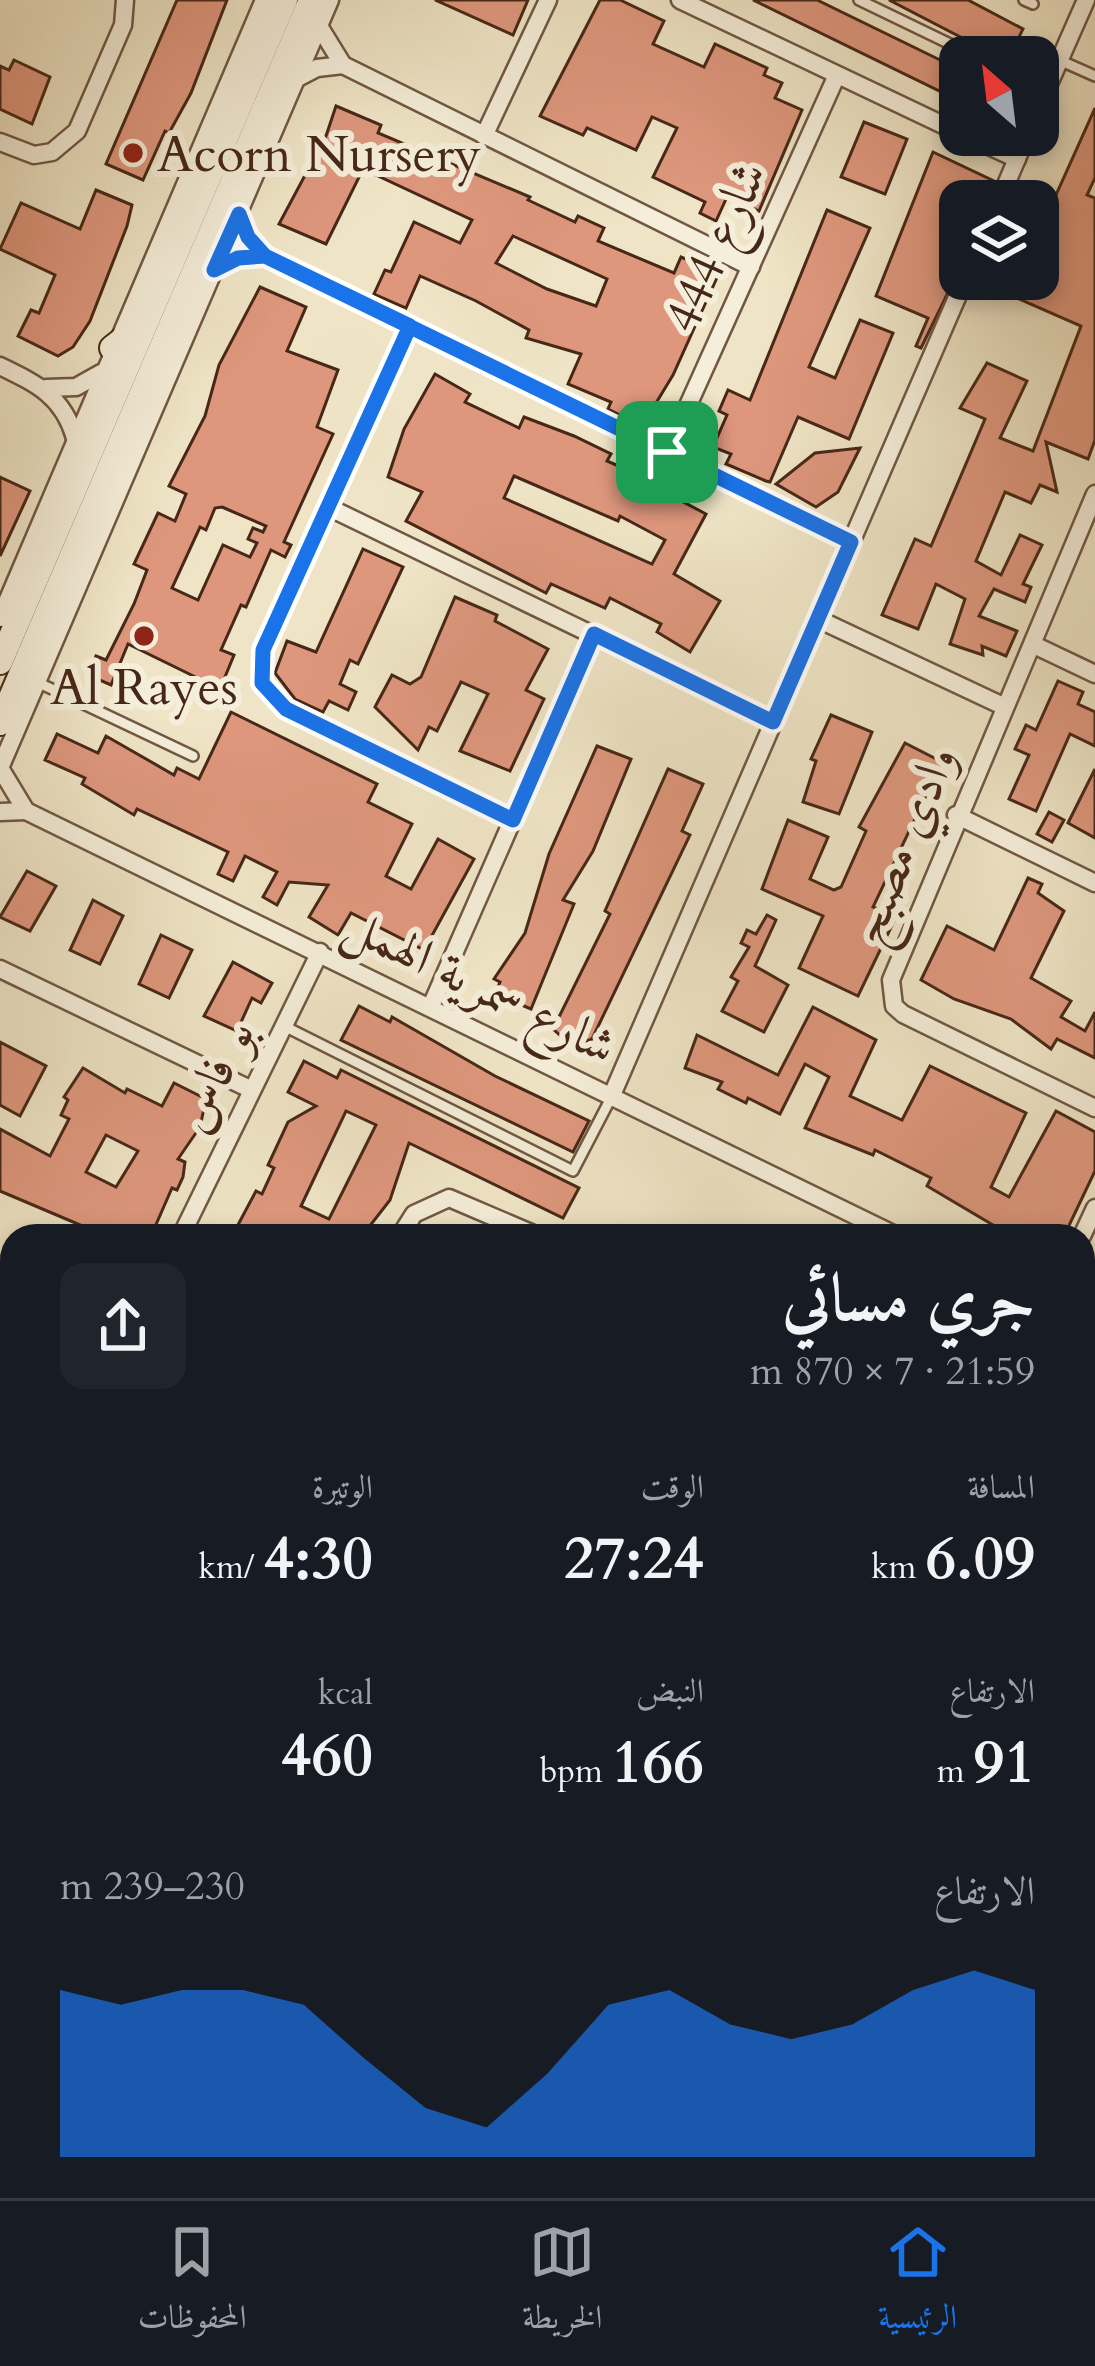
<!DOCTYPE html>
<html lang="ar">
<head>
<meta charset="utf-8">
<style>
	:root { --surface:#171b24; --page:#20242c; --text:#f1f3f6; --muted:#9ea1a6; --line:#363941; --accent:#1a73e8 }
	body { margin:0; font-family:Cardo,Amiri,serif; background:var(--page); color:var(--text); direction:rtl; height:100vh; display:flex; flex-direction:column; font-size:45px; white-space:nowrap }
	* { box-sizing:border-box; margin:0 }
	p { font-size:39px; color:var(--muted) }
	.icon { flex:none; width:66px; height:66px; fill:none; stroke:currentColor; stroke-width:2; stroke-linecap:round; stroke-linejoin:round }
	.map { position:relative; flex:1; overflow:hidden; direction:ltr }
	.side { position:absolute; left:0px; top:1224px; width:1095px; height:975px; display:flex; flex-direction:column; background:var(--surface); border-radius:36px 36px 0 0; box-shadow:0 6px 18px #0003; direction:rtl }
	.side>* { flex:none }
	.needle { width:78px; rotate:332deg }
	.tools { position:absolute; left:939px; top:36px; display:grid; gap:24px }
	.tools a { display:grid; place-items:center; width:120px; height:120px; border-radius:24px; background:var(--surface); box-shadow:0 6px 18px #0003; font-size:60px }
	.pin { position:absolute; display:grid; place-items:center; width:102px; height:102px; color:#fff; margin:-51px; border-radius:24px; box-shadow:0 6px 18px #0006 }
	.round { display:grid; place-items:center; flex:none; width:126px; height:126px; border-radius:24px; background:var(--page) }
	.head { display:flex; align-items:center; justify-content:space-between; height:204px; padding:0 60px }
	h1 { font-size:66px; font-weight:800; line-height:90px }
	.figures { display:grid; grid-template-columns:repeat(3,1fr); gap:18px; height:204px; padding:12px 60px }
	.figures div { display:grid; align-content:center }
	.figures b { font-size:60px; font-weight:800 }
	.figures small { font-size:33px; font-weight:400 }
	.figures p { font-size:33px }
	.chart { height:336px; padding:24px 60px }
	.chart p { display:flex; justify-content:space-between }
	.chart svg { width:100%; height:216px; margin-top:12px; fill:var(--accent); opacity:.7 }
	.dock { display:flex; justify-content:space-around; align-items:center; height:168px; border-top:3px solid var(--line); background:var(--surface); font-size:33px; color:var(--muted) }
	.dock a { display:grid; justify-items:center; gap:6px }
	.dock .active { color:var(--accent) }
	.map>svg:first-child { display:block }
	.building { fill:#de977d; stroke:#472817; stroke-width:3; fill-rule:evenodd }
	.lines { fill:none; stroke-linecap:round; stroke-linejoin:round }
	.lane-casing { stroke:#715743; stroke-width:14 }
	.street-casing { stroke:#715743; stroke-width:21 }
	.secondary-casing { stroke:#472817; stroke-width:28 }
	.lane { stroke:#f5eeda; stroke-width:9 }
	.street { stroke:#f5eeda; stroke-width:16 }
	.secondary { stroke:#f5eeda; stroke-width:24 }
	.route-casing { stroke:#fff; stroke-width:24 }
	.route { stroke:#1a73e8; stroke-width:15 }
	.poi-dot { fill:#8f2418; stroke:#f5eeda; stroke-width:4.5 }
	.labels { text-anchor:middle; stroke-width:12; stroke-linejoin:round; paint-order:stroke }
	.poi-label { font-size:51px; fill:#472817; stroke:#f5eeda; text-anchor:start }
	.street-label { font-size:51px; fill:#472817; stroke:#f5eeda }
</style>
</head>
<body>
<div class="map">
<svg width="1095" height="2198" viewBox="0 0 1095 2198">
	<rect width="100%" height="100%" fill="#efe5c6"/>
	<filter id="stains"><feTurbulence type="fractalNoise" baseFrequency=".00167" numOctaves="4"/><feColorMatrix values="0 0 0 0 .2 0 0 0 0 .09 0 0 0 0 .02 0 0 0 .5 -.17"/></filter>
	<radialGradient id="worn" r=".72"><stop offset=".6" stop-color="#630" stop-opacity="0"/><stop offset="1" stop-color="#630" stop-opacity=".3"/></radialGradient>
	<!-- building -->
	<g class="building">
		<polygon points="177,0 227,0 191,93 169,133 165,131 143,180 106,164"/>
		<polygon points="435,0 528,0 513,35"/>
		<polygon points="600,0 620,0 664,21 653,44 704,67 715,44 767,68 764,75 782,83 775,98 802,110 759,211 727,197 716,221 700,213 705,202 653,177 677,128 652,117 636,150 587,128 583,135 540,116"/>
		<polygon points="753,0 817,0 936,58 960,70 960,101"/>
		<polygon points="889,0 968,0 1023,29 1009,57 999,57"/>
		<polygon points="14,60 50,77 32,124 0,109 0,66 9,70"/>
		<path d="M336,106L381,125L378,133L530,197L528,200L575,222L578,216L604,228L598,241L674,273L681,257L719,273L673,375L642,426L608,409L611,402L568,384L581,354L526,338L529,330L476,301L420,276L406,308L374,294L385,270L391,272L414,222L460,243L472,220L363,169L326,244L279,224L326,136ZM513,236L607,279L596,306L547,289L496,263Z"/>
		<polygon points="1095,108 1095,178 1087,195 1095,198 1095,440 1088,459 1046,442 1057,492 1040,485 1031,503 1005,492 976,561 1001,575 1020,535 1042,545 1023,584 1031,587 1025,602 994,589 979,616 1017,631 1006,656 982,646 983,655 950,644 965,599 936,584 918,629 882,615 915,539 931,546 985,419 960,408 987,363 1027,381 1000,438 1033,451 1081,326 1012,296 1019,279 1038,279 1038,235"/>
		<polygon points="864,122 907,139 885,194 841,177"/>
		<polygon points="933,152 994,181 986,201 960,201 960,268 921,348 916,346 928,318 876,296"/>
		<polygon points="96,190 132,205 127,226 90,321 73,347 58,356 18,336 31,310 39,313 55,275 0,249 21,203 80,229"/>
		<polygon points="827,210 870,228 809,367 835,378 860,320 893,333 849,439 798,417 770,482 766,481 726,464 731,454 713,447 727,415 719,411 728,390 750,400"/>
		<path d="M260,287L306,307L287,351L338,370L317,427L333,434L284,542L291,545L285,557L271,550L246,607L241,605L221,650L234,655L220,689L128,644L111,685L88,675L96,656L106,660L134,604L147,570L134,564L158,513L175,521L186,494L169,486L205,416L219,365ZM222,507L266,526L263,532L253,528L248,539L257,543L250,557L223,545L198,600L172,588L200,527L206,530L215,508Z"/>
		<path d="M435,374L470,394L465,402L519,428L524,417L574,436L611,454L607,461L677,491L674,497L706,514L674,574L720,601L690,652L657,632L661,624L610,598L605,608L551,584L546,593L406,521L422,492L388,477L404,429ZM514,476L618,521L620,516L665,540L652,564L504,498Z"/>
		<polygon points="860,448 838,492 816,507 776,484 815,453"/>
		<polygon points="0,477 30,491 0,556"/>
		<polygon points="363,549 403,567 358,664 350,660 340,684 356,692 348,710 329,701 323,712 295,699 275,673 287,641 316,652"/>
		<polygon points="455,597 497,615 495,621 548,649 526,690 544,699 510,771 460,751 488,694 461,682 437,731 429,727 418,750 375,707 392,675 410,684 421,677"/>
		<polygon points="1058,681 1083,692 1078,704 1095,712 1095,746 1070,734 1036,811 1009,799 1029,755 1015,749 1026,725 1036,730"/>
		<polygon points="231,712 377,784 368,802 412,824 386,876 411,889 438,839 474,859 424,950 351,913 338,935 309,917 328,885 289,882 277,905 263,897 277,872 245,856 233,881 218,874 228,852 137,809 134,815 82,784 85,778 45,760 57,734 98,753 106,736 174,775 177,768 199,779"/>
		<polygon points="831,715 872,732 839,814 803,802 816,761 811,759"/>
		<polygon points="905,743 942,762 873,907 896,917 858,996 799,968 823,916 762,889 788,820 828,837 810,879 834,890 841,887 866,831 859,827"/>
		<polygon points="597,746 631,759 593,851 563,900 574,904 531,1009 495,994 500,982 494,979 525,933 549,854"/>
		<polygon points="668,769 703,784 682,831 690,835 592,1039 573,1047 553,1029 610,914 605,911"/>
		<polygon points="1095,769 1095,838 1068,823"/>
		<polygon points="1049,812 1064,820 1052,842 1037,834"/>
		<polygon points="27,871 56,886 30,931 0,917"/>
		<polygon points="1028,878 1042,884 1038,893 1064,911 1031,978 1071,1001 1061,1017 1085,1031 1095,1012 1095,1058 1057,1039 1051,1049 1011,1019 954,999 921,980 947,926 994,950"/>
		<polygon points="93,900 123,916 100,964 70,950"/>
		<polygon points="767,915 776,920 755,966 788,985 764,1032 722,1011 738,981 731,977 749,947 741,943 747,930 756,934"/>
		<polygon points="161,935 192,950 169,998 139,984"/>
		<polygon points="233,962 272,983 261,1003 252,998 237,1031 204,1016"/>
		<polygon points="359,1006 390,1022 392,1017 495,1076 589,1121 573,1152 341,1040"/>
		<polygon points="813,1007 876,1040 850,1096 902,1120 930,1066 1026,1113 991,1187 1009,1197 1056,1111 1095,1132 1095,1171 1064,1236 995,1236 998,1228 927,1186 931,1178 875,1150 873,1155 805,1128 829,1077 805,1064 780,1114 748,1098 746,1103 718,1089 722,1082 685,1068 697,1035 778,1075"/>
		<polygon points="0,1042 46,1066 20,1116 0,1105"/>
		<path d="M304,1061L337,1078L341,1070L579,1188L563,1218L409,1143L390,1200L362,1236H232L256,1191L262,1194L274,1168L268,1165L288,1122L316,1106L288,1092ZM346,1111L376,1125L329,1219L301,1206Z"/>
		<path d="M83,1068L125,1093L127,1089L162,1106L174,1083L206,1099L200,1127L178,1159L185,1162L183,1177L177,1190L172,1188L151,1236H106L0,1191V1129L50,1156L69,1119L61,1115L68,1100L64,1097ZM106,1135L138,1151L116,1187L86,1172Z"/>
	</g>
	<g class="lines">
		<!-- lane casing -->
		<g class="lane-casing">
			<g id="lane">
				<polyline points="859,0 977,57"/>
				<polyline points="1024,0 1033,4"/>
				<polyline points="1059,60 1095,76"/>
				<polyline points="37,682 193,756"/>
				<polyline points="284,1026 573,1171 612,1096"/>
				<polyline points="0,1929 1,1926"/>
				<polyline points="532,2198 537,2187"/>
			</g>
		</g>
		<!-- street casing -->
		<g class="street-casing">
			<g id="street">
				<polyline points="680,0 960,133"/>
				<polyline points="319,26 343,65 751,267"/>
				<polyline points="294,80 317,68 343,65"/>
				<polyline points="1038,109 1086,0"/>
				<polyline points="965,135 1017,159"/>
				<polyline points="484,136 548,0"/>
				<polyline points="0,142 34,155 52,152 77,131 123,25 125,0"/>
				<polyline points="999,201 1027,135"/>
				<polyline points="239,214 248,237 265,256 851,542"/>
				<polyline points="215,269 238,258 265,256"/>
				<polyline points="410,326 263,650 262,683 287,709 513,819"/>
				<path d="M0,366C37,384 63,396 75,438"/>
				<polyline points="46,388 76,387 101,373"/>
				<polyline points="667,452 837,75"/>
				<polyline points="1095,494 891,980 894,1006 903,1014 1095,1108"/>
				<polyline points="328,507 773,722"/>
				<polyline points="0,618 264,0"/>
				<polyline points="820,620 1003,706"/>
				<polyline points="1034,645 1095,674"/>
				<polyline points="0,768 26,811 897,1236"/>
				<polyline points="0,768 330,0"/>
				<polyline points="0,812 26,811"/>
				<polyline points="956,815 1095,883"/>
				<polyline points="0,969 252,1090"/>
				<polyline points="431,1006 594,634"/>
				<polyline points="612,1095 965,279"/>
				<polyline points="181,1236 320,952"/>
				<polyline points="400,1236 414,1214 449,1198 538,1236"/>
				<polyline points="1082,1236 1095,1208"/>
				<polyline points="0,1265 12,1271"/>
				<polyline points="1083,1328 1095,1334"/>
				<polyline points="1083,1486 1095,1492"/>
				<polyline points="1083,1727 1095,1698"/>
				<polyline points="1083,1932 1095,1937"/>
				<polyline points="1044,2187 1070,2198"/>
				<polyline points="122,2198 127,2187"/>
				<polyline points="883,2198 887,2187"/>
			</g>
		</g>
		<!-- secondary casing -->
		<g class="secondary-casing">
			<g id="secondary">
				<polyline points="112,348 144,323"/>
				<polyline points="0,662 285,0"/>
				<polyline points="0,723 311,0"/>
			</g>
		</g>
		<!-- lane -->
		<use href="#lane" class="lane"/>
		<!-- street -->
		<use href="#street" class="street"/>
		<!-- secondary -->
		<use href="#secondary" class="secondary"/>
	</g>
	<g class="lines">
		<!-- route casing -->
		<g class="route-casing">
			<polyline id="route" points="667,452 265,256 238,258 214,270 239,214 248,237 265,256 410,326 263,650 262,683 286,709 513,820 594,634 773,722 851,542 667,452"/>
		</g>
		<!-- route -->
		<use href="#route" class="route"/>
	</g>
	<!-- markers -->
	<g class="poi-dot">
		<circle cx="133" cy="153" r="12"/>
		<circle cx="144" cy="636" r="12"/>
	</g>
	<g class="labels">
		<!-- poi labels -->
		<g class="poi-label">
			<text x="157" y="171">Acorn Nursery</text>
			<text x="144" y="704" text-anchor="middle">Al Rayes</text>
		</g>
		<!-- street labels -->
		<g class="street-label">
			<text transform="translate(714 246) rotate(-66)" y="18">شارع 444</text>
			<text transform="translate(901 844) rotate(-68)" y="18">وادي مصبح</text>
			<text transform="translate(481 984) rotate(26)" y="18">شارع سمرية الهمل</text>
			<text transform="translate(213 1075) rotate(-64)" y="18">بو فاس</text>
		</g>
	</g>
	<rect width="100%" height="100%" filter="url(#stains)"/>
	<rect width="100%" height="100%" fill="url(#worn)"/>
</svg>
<div class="tools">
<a><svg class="needle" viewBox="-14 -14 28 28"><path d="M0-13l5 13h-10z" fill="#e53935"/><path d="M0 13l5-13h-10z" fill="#9ea1a6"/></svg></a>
<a><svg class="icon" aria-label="layers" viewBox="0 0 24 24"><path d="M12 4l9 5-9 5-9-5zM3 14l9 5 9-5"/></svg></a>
</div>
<div class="pin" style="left:667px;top:452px;background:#1e9e55"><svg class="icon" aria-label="arrive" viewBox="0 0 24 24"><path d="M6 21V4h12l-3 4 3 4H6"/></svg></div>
<section class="side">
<div class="head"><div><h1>جري مسائي</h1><p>21:59 · 7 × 870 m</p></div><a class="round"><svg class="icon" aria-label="share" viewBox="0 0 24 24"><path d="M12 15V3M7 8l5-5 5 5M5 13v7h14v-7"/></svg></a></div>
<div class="figures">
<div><p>المسافة</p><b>6.09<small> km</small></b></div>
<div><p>الوقت</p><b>27:24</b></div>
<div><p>الوتيرة</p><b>4:30<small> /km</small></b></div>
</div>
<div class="figures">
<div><p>الارتفاع</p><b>91<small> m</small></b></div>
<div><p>النبض</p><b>166<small> bpm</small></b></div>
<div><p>kcal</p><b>460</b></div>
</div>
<div class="chart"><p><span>الارتفاع</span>230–239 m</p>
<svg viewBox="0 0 160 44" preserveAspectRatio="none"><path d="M0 44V10L10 13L20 10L30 10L40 13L50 24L60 34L70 38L80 27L90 13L100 10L110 17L120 20L130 17L140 10L150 6L160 10V44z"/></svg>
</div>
</section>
</div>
<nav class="dock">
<a class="active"><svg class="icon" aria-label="home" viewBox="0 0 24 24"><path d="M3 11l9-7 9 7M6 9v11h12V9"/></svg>الرئيسية</a>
<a><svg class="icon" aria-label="map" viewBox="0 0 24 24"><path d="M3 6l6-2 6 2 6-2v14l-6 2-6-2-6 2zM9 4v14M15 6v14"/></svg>الخريطة</a>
<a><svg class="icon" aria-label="saved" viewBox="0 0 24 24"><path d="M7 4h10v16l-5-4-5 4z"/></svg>المحفوظات</a>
</nav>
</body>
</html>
